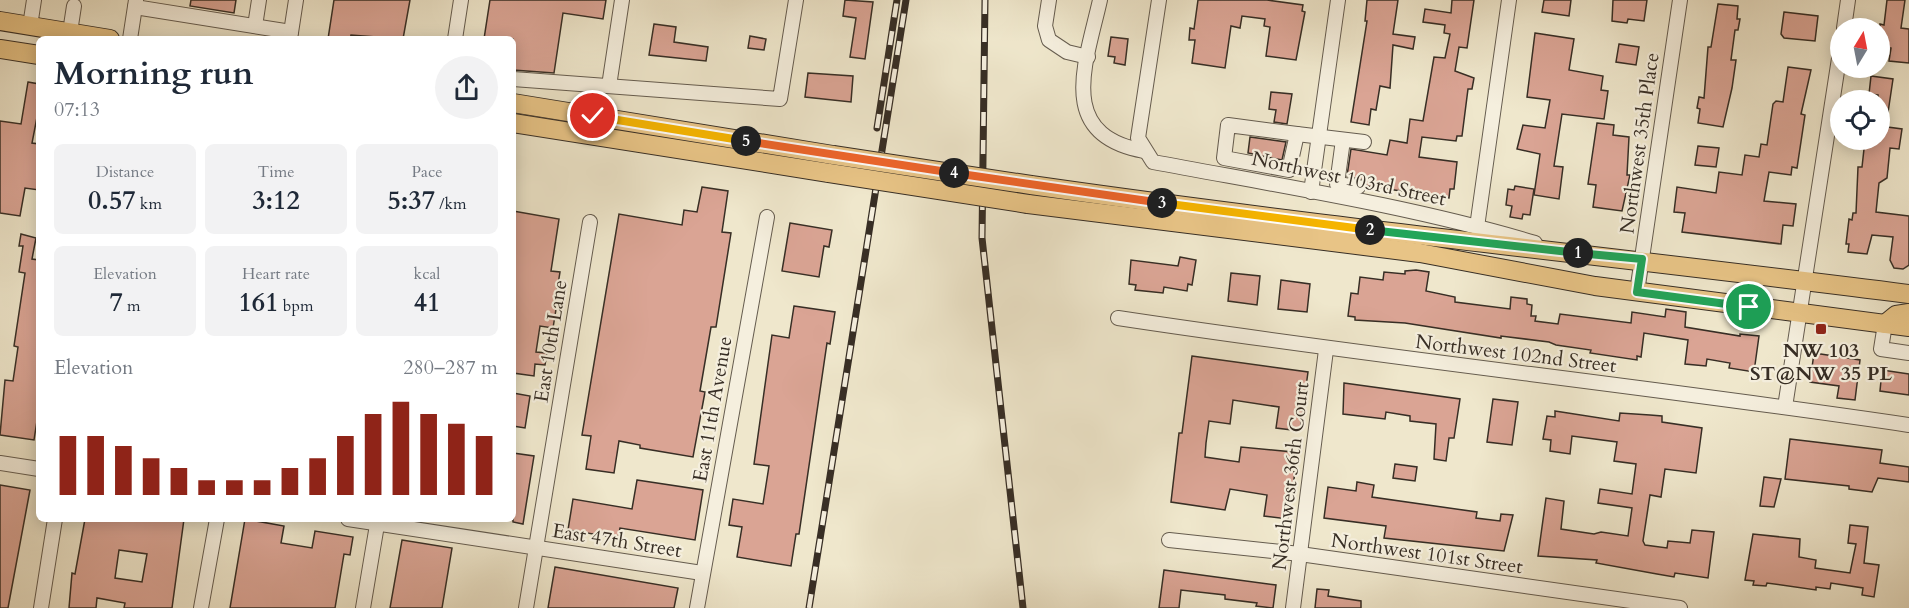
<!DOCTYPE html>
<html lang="en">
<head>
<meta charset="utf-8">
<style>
	:root { --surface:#fff; --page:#f2f2f3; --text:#1f2937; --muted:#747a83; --accent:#8f2418 }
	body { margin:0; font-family:Cardo,serif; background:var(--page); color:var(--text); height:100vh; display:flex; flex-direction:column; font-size:22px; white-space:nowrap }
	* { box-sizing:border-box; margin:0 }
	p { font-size:20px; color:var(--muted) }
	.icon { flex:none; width:33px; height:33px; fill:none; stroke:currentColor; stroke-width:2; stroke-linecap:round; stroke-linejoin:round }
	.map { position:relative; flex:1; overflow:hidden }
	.drawer { position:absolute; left:36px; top:36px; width:480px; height:486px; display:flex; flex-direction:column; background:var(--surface); border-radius:9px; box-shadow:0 3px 15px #0003 }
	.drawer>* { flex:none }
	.needle { width:39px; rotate:10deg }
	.fabs { position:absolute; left:1830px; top:18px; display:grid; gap:12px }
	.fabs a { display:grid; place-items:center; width:60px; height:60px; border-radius:50%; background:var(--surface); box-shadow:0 3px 15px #0003; font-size:30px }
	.pin { position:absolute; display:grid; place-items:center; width:51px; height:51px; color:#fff; margin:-26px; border:3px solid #fff; border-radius:50%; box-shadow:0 2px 6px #0007 }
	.km { position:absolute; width:30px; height:30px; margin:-15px; border-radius:50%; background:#222; color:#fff; font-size:16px; line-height:30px; text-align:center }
	.round { display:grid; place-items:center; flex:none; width:63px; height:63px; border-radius:32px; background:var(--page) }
	.summary { display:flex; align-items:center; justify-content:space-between; height:102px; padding:0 18px }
	h1 { font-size:33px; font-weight:800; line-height:45px }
	.stats { display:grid; grid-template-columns:repeat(3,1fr); gap:9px; height:102px; padding:6px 18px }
	.stats div { display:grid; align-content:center; border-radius:9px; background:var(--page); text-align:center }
	.stats b { font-size:26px; font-weight:800 }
	.stats small { font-size:16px; font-weight:400 }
	.stats p { font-size:16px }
	.chart { height:168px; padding:12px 18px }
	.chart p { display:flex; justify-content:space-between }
	.chart svg { width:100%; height:108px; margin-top:6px; stroke:var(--accent); stroke-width:6 }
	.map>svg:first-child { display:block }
	.building { fill:#daa494; stroke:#372e25; stroke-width:1.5; fill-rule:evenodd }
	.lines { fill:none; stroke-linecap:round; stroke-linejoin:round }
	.minor-casing { stroke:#655c4f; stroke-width:16 }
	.major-casing { stroke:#372e25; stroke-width:20 }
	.minor { stroke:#f5efde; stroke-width:14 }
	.major { stroke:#e8c486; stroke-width:18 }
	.rail-casing { stroke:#372e25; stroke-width:7 }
	.rail { stroke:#f5efde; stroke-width:4.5; stroke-dasharray:14; stroke-linecap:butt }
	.major-bridge-casing { stroke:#372e25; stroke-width:20; stroke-linecap:butt }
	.major-bridge { stroke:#e8c486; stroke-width:18 }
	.split-1-casing { stroke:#fff; stroke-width:12 }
	.split-2-casing { stroke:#fff; stroke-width:12 }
	.split-3-casing { stroke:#fff; stroke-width:12 }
	.split-4-casing { stroke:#fff; stroke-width:12 }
	.split-5-casing { stroke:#fff; stroke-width:12 }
	.split-6-casing { stroke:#fff; stroke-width:12 }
	.split-1 { stroke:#22a559; stroke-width:8 }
	.split-2 { stroke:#22a559; stroke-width:8 }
	.split-3 { stroke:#f5b400; stroke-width:8 }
	.split-4 { stroke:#f0652b; stroke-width:8 }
	.split-5 { stroke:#f0652b; stroke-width:8 }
	.split-6 { stroke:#f5b400; stroke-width:8 }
	.poi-dot { fill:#8f2418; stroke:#f5efde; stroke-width:2 }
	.labels { text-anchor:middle; stroke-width:4.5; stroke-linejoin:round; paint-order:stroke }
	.street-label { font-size:20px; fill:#372e25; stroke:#f5efde }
	.poi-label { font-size:20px; font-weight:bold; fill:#372e25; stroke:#f5efde }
</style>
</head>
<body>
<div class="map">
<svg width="1909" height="608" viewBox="0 0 1909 608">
	<rect width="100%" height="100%" fill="#efe7cc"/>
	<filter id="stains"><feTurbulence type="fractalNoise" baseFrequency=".00333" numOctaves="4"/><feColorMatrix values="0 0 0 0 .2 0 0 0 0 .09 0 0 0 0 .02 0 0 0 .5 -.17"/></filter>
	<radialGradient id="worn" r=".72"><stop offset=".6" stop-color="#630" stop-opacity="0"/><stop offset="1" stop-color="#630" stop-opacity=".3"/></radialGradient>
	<!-- building -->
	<g class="building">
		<polygon points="191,0 236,0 234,13 190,6"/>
		<polygon points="334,0 410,0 403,39 351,35 350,39 328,39"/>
		<polygon points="490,0 606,0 603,19 563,13 554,73 513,70 513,39 484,39"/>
		<polygon points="845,0 873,2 865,59 850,57 856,18 843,16"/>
		<polygon points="1198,0 1267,0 1303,5 1302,11 1305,12 1296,60 1266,56 1270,27 1264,26 1265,19 1242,16 1240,28 1231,26 1225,68 1192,63 1195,40 1189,40 1190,28 1194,29"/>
		<polygon points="1367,0 1398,0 1393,34 1415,37 1413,49 1393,45 1390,88 1380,86 1376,110 1371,109 1369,125 1351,122 1367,21 1365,21"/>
		<polygon points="1452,0 1474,0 1467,48 1459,47 1455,71 1474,78 1472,89 1468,89 1462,136 1457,136 1456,141 1422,137 1419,157 1457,162 1454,189 1450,189 1449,198 1367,186 1363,180 1347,176 1351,149 1387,155 1390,140 1407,143 1410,119 1423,121 1434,57 1445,58 1450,34 1444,33 1445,25 1423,22 1425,9 1451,13"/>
		<polygon points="1544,0 1571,0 1569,16 1542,12"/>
		<polygon points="1613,0 1647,0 1644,21 1628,19 1627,23 1612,21"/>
		<polygon points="1887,0 1905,0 1901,28 1909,29 1909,63 1889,61 1891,48 1880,46 1880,24 1884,25"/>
		<polygon points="1718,4 1738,6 1737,19 1740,19 1738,30 1735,30 1731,60 1736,60 1732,88 1723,127 1698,123 1700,109 1697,108 1699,97 1704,98 1708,47 1711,47"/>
		<polygon points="1784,12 1818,16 1815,41 1784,38 1781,34"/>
		<polygon points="654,24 676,27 674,42 708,47 706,61 649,55"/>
		<polygon points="1535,33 1574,39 1569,70 1603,76 1601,90 1608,91 1604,119 1562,114 1554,166 1563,167 1559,199 1534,195 1540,154 1517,149 1523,125 1545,128 1550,100 1527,97"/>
		<polygon points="750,36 766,39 764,50 748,48"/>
		<polygon points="1111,37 1128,39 1125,65 1114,63 1115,57 1108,56"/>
		<polygon points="1619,44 1639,47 1636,65 1616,62"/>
		<polygon points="1788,67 1811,70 1801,114 1805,115 1797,168 1792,167 1791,175 1769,172 1764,201 1796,204 1793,226 1783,225 1781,244 1682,232 1685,213 1674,212 1677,187 1716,193 1719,172 1742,175 1745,155 1759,157 1761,144 1767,145 1773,104 1776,101 1783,102"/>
		<polygon points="808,73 853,76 851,102 805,97"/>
		<polygon points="1871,76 1893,79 1886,126 1880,125 1878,95 1869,94"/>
		<polygon points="28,82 39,84 39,107 32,143 39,144 39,190 25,188 20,216 0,213 0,121 21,124"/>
		<polygon points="1271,92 1292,94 1287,124 1274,122 1276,110 1269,109"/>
		<polygon points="1597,123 1614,125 1613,135 1629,137 1627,175 1630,175 1622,211 1593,207 1596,185 1588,184"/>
		<polygon points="1880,126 1902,129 1899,149 1890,148 1887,178 1879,183 1876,212 1909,216 1909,265 1903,269 1894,268 1890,260 1893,237 1872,235 1867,254 1848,252 1849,244 1846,244 1849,219 1852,220 1853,213 1856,213 1858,167 1862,167 1865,140 1880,140"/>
		<polygon points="1250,137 1286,142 1282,160 1248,153"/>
		<polygon points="1698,146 1719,148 1716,167 1695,165"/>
		<polygon points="1515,186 1534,189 1530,215 1523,214 1522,219 1510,217 1512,206 1506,205 1508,189 1514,190"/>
		<polygon points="702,187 728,191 722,232 731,233 716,327 711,327 700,391 705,392 693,457 640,448 640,445 619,441 614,473 586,469 591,436 582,435 619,214 682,225 684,210 697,212"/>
		<polygon points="513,211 559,219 551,271 560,272 555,303 557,303 553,328 540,326 536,352 547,353 545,365 535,364 534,376 513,373"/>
		<polygon points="790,223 832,230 829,247 824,246 819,277 782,271"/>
		<polygon points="21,234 36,238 32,259 39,260 39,408 34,440 0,435 5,380 13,381 18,347 14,346 25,273 19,272 23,246 19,246"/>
		<polygon points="1180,257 1196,260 1192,285 1188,284 1187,291 1164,287 1163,293 1135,290 1136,285 1129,284 1131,260 1178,266"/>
		<polygon points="1416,270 1429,272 1426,291 1455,297 1455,302 1510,309 1511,297 1527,299 1527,304 1532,305 1531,316 1536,316 1535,321 1558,324 1560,314 1631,323 1632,312 1665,317 1666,309 1686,312 1685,327 1740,336 1740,334 1759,336 1754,372 1729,368 1730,363 1707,359 1706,366 1685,364 1688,340 1644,333 1641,357 1637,356 1637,360 1590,353 1591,350 1556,345 1549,342 1501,336 1501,338 1405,323 1355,320 1355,317 1348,316 1351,293 1358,294 1360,277 1383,280 1384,272 1405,274 1405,271"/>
		<polygon points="1231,273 1260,276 1257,305 1228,301"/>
		<polygon points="1281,280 1310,284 1307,312 1278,309"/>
		<polygon points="794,306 835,312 830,344 827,343 799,534 796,534 791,566 737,557 742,527 729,525 733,499 763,504 769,466 754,464 772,335 789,338"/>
		<polygon points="1814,353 1860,360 1855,400 1837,398 1839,386 1810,382"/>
		<polygon points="1192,356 1308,372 1300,431 1276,428 1279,407 1233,400 1230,424 1209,421 1206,443 1205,457 1239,462 1241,447 1293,452 1290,471 1295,472 1288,519 1264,516 1267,495 1230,489 1225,510 1171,502 1179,433 1182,433"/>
		<polygon points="1882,370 1909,374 1909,395 1880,391"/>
		<polygon points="1344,383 1460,399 1454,438 1449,438 1446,461 1434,459 1436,424 1410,421 1410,416 1386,412 1385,419 1343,414"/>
		<polygon points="513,393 530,396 525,428 513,426"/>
		<polygon points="1493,399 1518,402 1512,445 1487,442"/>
		<polygon points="1555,411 1619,421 1620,413 1650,415 1662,416 1662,422 1702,428 1696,473 1665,469 1661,497 1650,495 1643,541 1645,545 1667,548 1668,541 1690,543 1692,530 1714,532 1708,578 1675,573 1674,577 1657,574 1596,563 1597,560 1538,556 1546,498 1564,501 1561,529 1594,534 1601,532 1628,536 1632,508 1598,503 1600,489 1632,494 1636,464 1614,461 1617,442 1572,436 1570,454 1550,451 1551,440 1543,439 1547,416 1555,417"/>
		<polygon points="1790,439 1882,450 1880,463 1909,467 1909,482 1878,478 1872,492 1849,489 1849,486 1785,479"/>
		<polygon points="513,453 534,456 523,524 513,522"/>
		<polygon points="1395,464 1417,467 1415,481 1393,478"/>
		<polygon points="1764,477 1781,479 1774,507 1760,506"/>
		<polygon points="637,480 703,490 695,540 620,528 618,538 568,530 573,499 632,509"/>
		<polygon points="1357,482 1374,485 1372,497 1477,512 1476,518 1500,521 1501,514 1513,515 1504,551 1384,538 1386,526 1324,518 1328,487 1356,491"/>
		<polygon points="0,485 30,490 8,608 0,608"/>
		<path d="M85,519H184L172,608H124L125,603L97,598L96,608H69L72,573L75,574ZM119,550L147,554L142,582L115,578Z"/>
		<polygon points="245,519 284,526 281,543 312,548 315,531 353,537 350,555 344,554 335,608 230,608"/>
		<polygon points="1850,525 1868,527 1864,563 1879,565 1874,597 1862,595 1863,588 1831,583 1830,589 1816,587 1816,590 1767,583 1766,586 1753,585 1754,581 1745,580 1753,534 1800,539 1799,557 1816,560 1815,568 1850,573 1856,544 1848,543"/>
		<polygon points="402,540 452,548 442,608 390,608"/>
		<polygon points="555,567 678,588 674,608 548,608"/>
		<polygon points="1164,570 1276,585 1273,608 1256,606 1257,603 1225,599 1225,595 1181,590 1179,608 1159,608"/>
		<polygon points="1317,589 1329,590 1328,596 1361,601 1361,608 1315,608"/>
	</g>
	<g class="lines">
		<!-- minor casing -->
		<g class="minor-casing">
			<g id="minor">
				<polyline points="1049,0 1045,26 1049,40 1067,52 1088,57"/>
				<path d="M1100,0C1086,63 1055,135 1144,151"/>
				<path d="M1159,0L1138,138L1153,162C1281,186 1411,206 1535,243"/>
				<polyline points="135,7 291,32"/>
				<polyline points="30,26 34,0"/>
				<polyline points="255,26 259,0"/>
				<polyline points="1844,28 1848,0"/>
				<polyline points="70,32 74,6"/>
				<polyline points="130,39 136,0"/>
				<polyline points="290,39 296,0"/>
				<polyline points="455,39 461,0"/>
				<polyline points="513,79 780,99 796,0"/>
				<polyline points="609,86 622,0"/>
				<polygon points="1228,125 1297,134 1289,170 1224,158"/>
				<polyline points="1297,134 1364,142"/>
				<polyline points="1343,140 1337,184 1358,187"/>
				<polyline points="1311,192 1338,0"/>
				<polyline points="1477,227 1509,0"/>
				<polyline points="1637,292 1680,0"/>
				<path d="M1118,318C1381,358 1646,386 1909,425"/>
				<polyline points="1885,324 1881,349 1909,353"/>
				<polyline points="1785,407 1840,52"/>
				<polyline points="0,463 39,469"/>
				<polyline points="348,519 702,573"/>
				<polyline points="1169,540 1300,554 1680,608"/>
				<polyline points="41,608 55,519"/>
				<polyline points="201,608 217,519"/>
				<polyline points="363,608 378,519"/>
				<polyline points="526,608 590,222"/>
				<polyline points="697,608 767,217"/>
				<polyline points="1293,608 1326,350"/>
			</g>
		</g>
		<!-- major casing -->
		<g class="major-casing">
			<g id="major">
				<polyline points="0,21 110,39"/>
				<polyline points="0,49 39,55"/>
				<polyline points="513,103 833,155"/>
				<polyline points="513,123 829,173"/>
				<path d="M1031,185C1323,227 1617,257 1909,294"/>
				<polyline points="1028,204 1420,253 1595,286 1909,327"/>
				<polyline points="1885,324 1896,315 1909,313"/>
			</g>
		</g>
		<!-- minor -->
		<use href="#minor" class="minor"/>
		<!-- major -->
		<use href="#major" class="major"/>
		<!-- rail casing -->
		<g class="rail-casing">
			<g id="rail">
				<polyline points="985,0 982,238 1023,608"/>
				<polyline points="877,128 897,0"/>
				<polyline points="809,608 906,0"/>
			</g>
		</g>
		<!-- rail -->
		<use href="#rail" class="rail"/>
		<!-- major-bridge casing -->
		<g class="major-bridge-casing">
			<g id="major-bridge">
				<polyline points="833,155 1031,185"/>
				<polyline points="829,173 1028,204"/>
			</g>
		</g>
		<!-- major-bridge -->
		<use href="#major-bridge" class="major-bridge"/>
	</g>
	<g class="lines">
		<!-- split-1 casing -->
		<g class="split-1-casing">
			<polyline id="split-1" points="1578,253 1642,259 1637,292 1749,307"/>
		</g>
		<!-- split-2 casing -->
		<g class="split-2-casing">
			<polyline id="split-2" points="1370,230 1578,253"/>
		</g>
		<!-- split-3 casing -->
		<g class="split-3-casing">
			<polyline id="split-3" points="1162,203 1370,230"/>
		</g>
		<!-- split-4 casing -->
		<g class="split-4-casing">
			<polyline id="split-4" points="954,173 1162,203"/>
		</g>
		<!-- split-5 casing -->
		<g class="split-5-casing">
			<polyline id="split-5" points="746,141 954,173"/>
		</g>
		<!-- split-6 casing -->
		<g class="split-6-casing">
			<polyline id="split-6" points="593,116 746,141"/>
		</g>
		<!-- split-1 -->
		<use href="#split-1" class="split-1"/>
		<!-- split-2 -->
		<use href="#split-2" class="split-2"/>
		<!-- split-3 -->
		<use href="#split-3" class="split-3"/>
		<!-- split-4 -->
		<use href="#split-4" class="split-4"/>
		<!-- split-5 -->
		<use href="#split-5" class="split-5"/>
		<!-- split-6 -->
		<use href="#split-6" class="split-6"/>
	</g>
	<!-- markers -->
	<rect class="poi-dot" x="1815" y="323" width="12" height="12" rx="3"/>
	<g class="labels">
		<!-- street labels -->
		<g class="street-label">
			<text transform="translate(1639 143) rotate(-82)" y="7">Northwest 35th Place</text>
			<text transform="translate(1349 178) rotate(12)" y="7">Northwest 103rd Street</text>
			<text transform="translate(550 341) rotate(-81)" y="7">East 10th Lane</text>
			<text transform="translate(1516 353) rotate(7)" y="7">Northwest 102nd Street</text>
			<text transform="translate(712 409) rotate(-80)" y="7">East 11th Avenue</text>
			<text transform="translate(1290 476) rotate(-83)" y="7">Northwest 36th Court</text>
			<text transform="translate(617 540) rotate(9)" y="7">East 47th Street</text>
			<text transform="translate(1427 553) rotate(8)" y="7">Northwest 101st Street</text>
		</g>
		<!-- poi labels -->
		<g class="poi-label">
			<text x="1821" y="357">NW 103<tspan x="1821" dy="23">ST@NW 35 PL</tspan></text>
		</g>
	</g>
	<rect width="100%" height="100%" filter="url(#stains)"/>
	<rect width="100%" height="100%" fill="url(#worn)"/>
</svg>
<div class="fabs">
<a><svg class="needle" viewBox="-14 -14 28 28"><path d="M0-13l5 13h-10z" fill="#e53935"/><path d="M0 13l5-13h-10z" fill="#747a83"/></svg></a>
<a><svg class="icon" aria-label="locate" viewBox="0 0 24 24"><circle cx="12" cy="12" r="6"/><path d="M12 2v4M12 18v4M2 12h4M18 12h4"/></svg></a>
</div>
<div class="pin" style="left:1749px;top:307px;background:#1e9e55"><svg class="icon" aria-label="arrive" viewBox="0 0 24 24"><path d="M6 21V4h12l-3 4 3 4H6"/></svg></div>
<div class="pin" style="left:593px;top:116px;background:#d93025"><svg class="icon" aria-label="check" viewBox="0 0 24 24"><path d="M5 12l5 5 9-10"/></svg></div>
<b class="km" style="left:1578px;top:253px">1</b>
<b class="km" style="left:1370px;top:230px">2</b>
<b class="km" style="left:1162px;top:203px">3</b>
<b class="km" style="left:954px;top:173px">4</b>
<b class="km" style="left:746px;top:141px">5</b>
<section class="drawer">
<div class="summary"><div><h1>Morning run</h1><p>07:13</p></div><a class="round"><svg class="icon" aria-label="share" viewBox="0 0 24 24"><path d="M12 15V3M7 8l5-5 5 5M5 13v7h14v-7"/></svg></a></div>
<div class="stats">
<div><p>Distance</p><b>0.57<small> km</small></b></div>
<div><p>Time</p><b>3:12</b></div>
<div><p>Pace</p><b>5:37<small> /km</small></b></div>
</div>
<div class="stats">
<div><p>Elevation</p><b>7<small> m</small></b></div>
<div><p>Heart rate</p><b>161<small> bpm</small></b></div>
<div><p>kcal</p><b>41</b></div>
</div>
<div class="chart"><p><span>Elevation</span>280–287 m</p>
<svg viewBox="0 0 160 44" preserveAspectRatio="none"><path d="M5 44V20M15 44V20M25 44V24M35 44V29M45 44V33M55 44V38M65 44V38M75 44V38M85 44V33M95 44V29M105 44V20M115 44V11M125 44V6M135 44V11M145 44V15M155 44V20"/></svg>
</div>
</section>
</div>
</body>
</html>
